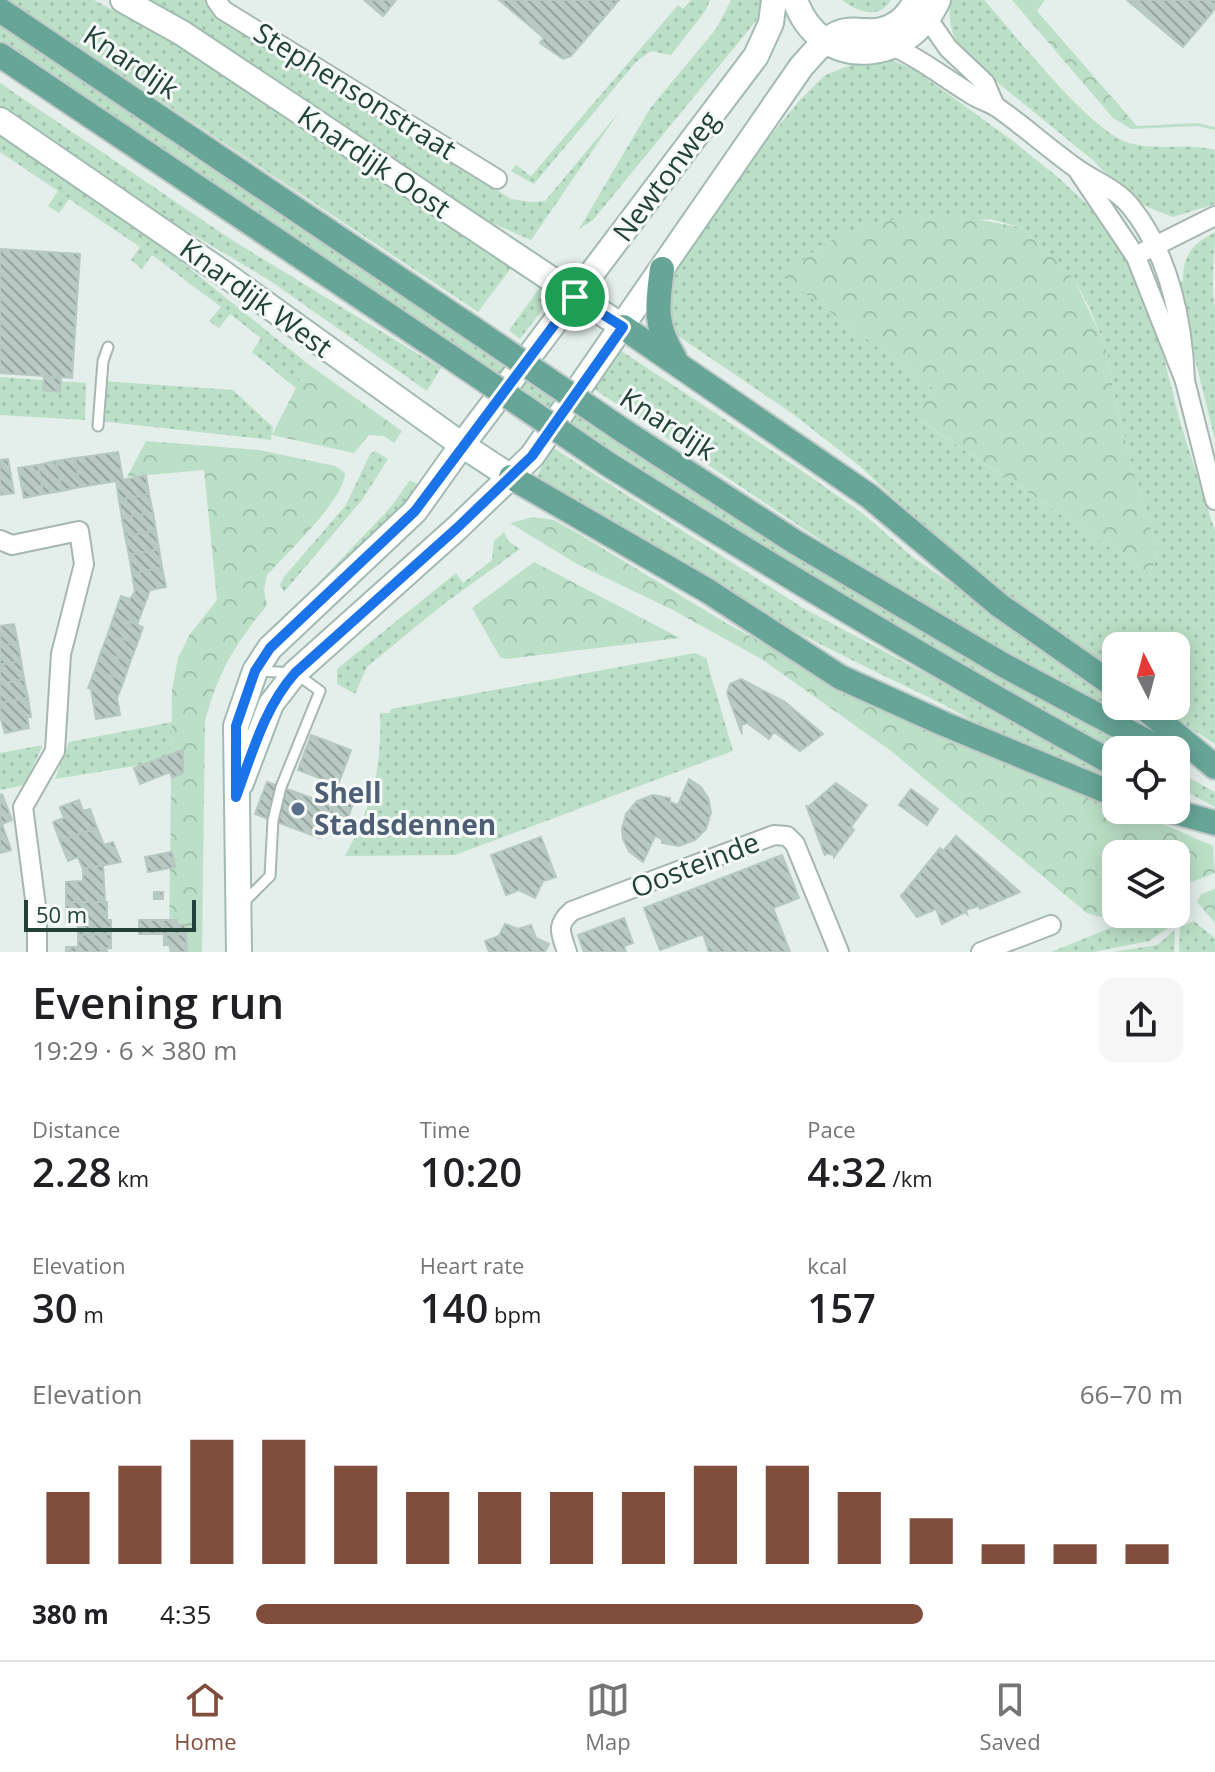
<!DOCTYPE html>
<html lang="en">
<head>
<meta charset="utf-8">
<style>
	:root { --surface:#fff; --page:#f6f6f6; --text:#202124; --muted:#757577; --line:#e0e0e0; --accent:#814d3c }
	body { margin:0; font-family:"Open Sans",sans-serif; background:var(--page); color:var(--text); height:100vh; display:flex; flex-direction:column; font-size:30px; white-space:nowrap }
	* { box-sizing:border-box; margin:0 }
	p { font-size:26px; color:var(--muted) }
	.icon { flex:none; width:44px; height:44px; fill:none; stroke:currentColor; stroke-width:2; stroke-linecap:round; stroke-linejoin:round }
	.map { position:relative; height:952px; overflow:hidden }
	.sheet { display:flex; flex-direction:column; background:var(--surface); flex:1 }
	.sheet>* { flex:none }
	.needle { width:52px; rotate:354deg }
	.fabs { position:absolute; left:1102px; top:632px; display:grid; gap:16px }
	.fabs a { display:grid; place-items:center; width:88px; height:88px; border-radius:16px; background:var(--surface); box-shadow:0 4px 20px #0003; font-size:40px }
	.scale { position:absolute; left:24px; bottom:20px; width:172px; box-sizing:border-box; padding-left:8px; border:4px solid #224139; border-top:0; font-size:22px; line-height:28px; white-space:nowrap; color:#224139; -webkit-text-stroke:6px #f5faf8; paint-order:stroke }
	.pin { position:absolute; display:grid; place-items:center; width:68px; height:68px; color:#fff; margin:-34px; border:4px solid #fff; border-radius:50%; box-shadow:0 2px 8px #0007 }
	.round { display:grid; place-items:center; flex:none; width:84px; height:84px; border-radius:16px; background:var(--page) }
	.head { display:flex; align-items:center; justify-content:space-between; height:136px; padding:0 32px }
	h1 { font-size:44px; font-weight:600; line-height:60px }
	.metrics { display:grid; grid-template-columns:repeat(3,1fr); gap:12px; height:136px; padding:8px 32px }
	.metrics div { display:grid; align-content:center }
	.metrics b { font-size:40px; font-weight:600 }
	.metrics small { font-size:22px; font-weight:400 }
	.metrics p { font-size:22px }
	.chart { height:224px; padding:16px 32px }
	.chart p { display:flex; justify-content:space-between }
	.chart svg { width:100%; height:144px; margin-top:8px; stroke:var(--accent); stroke-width:6 }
	ul { padding:0 32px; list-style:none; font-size:26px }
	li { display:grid; grid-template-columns:128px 96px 1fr; align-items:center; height:60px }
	li i { height:20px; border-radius:10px; background:var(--accent) }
	.menu { display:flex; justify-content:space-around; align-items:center; height:112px; border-top:2px solid var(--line); background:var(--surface); font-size:22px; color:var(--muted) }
	.menu a { display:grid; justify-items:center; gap:4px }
	.menu .active { color:var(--accent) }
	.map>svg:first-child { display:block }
	.green { fill:url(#green-dots); fill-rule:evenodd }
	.forest { fill:url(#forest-crowns) }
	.building { fill:url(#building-back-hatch); stroke:#b6c8c1; stroke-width:2 }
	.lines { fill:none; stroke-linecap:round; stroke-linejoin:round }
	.lane-casing { stroke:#a6b7b1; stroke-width:13 }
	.street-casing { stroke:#a6b7b1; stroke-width:22 }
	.secondary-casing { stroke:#a2bbb2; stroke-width:28 }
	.primary-casing { stroke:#c1cac8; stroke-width:28 }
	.lane { stroke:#fff; stroke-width:9 }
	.street { stroke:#fff; stroke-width:18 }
	.secondary { stroke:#fff; stroke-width:24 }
	.primary { stroke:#67a697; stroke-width:24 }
	.primary-bridge-casing { stroke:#c1cac8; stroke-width:28; stroke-linecap:butt }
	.primary-bridge { stroke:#67a697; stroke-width:24 }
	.route-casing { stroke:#fff; stroke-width:16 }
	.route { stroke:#1a73e8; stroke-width:10 }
	.service-dot { fill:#5c6f8a; stroke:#f5faf8; stroke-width:3 }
	.labels { text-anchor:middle; stroke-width:6; stroke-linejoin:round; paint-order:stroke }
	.street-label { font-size:28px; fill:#224139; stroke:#f5faf8 }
	.service-label { font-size:28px; font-weight:bold; fill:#4e5e75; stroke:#f5faf8; text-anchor:start }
</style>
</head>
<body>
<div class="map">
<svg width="1215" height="952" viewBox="0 0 1215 952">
	<defs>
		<pattern id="green-dots" width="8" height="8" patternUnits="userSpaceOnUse" patternTransform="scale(2)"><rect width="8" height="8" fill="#bce0c7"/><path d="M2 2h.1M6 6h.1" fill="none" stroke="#a1c1ac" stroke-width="1.8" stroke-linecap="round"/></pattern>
		<pattern id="forest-crowns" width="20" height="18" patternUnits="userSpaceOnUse" patternTransform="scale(2)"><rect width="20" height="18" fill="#bce0c7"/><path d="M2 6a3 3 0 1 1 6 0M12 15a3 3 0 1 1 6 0" fill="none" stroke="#a1c1ac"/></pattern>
		<pattern id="building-back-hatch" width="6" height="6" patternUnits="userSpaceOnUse" patternTransform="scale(2)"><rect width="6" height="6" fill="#b9c9c3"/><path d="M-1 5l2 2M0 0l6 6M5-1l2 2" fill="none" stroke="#96a59f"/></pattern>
	</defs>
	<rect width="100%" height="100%" fill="#e4eeea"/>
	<!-- green -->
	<g class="green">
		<polygon points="9,0 94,0 201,58 511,268 478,312"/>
		<polygon points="148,0 208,0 284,57 511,199 531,202 545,201 619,112 531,240 490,222 203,32"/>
		<polygon points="691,0 710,0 706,10 671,55 651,51 637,61 534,184 511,171 516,165 531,176 678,5 683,9"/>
		<polygon points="731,0 763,0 756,21 593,220 579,229 651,107 716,29"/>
		<path d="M842,0H891C879,20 857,12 842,0Z"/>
		<path d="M950,0H984C1015,34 1089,131 1129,143C1157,151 1186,143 1215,150V204L1173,217L1145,206L1115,184L1094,161L971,61C953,42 948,26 950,0Z"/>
		<path d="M0,24L1001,676L1137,750H1116V753C728,542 367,285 0,40Z"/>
		<path d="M888,58L915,70L1013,141L1060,179L1096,213L1126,252L1156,327L1181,425L1215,531V744L1156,706H1176V646H1116V680L984,584L862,468L793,414L675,334L666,314V289L678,265L740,173L799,101L825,75L854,64ZM990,219L1020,227L1046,250L1074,279L1088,305L1106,347L1113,389L1133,471L1158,551L1150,574L918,419L933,388L784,277L821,246L857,229Z"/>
		<polygon points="0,83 232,240 441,368 427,391 269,280 137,201 0,109"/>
		<polygon points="0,135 152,238 308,364 296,388 252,352 261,338 230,314 219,328 209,321 221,307 152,255 142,269 131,260 140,247 69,199 59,213 48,206 58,191 0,152"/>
		<path d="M1215,232C1215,257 1210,283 1215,307V440L1176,282L1183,281C1183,255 1192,244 1215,232Z"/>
		<polygon points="541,286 554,294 520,339 509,330"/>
		<polygon points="620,350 795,466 862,513 914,558 1116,697 1116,706 1130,706 1215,762 1071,691 879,579 594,389"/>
		<polygon points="0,377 86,383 85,420 0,415"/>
		<polygon points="102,381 233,390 273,427 271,440 99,421"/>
		<path d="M552,447L803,608L1116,775V787C1077,770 1038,753 999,735C974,722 950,707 924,695C791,631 656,564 537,476Z"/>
		<polygon points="375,451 388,459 362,500 284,592 280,585 284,577 346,505 370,454"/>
		<polygon points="410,480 421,486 400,515 281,622 390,508"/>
		<polygon points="504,532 508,541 520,549 441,606 367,667 355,694 337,684 337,669 456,573 463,583 492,560 494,541"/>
		<path d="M695,653L706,658L733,751L455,855L345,856C372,805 382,771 380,713H390L391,709Z"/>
		<polygon points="172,722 171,760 55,779 69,742"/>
		<polygon points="43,745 24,785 0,790 0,753"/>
		<polygon points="1176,771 1215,792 1215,807 1176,786"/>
		<polygon points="1176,910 1190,916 1176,922 1149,941 1093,952 1051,952 1145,914 1176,914"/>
		<polygon points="1194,921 1215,938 1215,952 1179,952 1180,927"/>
		<polygon points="1175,930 1174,952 1112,952 1157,945"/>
	</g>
	<!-- forest -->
	<g class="forest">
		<polygon points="1012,0 1045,0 1037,11 1137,126 1197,123 1215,127 1215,130 1197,126 1131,129 1113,118"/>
		<path d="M947,214L1020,227L1046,250L1074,279L1106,347L1113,389L1133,471L1158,551L1150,574L917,418L933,388L783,277C796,267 808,254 822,246C861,222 903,217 947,214Z"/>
		<polygon points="308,364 402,431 394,443 384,436 369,435 354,453 272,435"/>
		<path d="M146,441L259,450L335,466L345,473C345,499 285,555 267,575L264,590L267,605C234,646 219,670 205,721L202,952H169L172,690L178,658L190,634L217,600L204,470L127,477Z"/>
		<polygon points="533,517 554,520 579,534 726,623 840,685 1116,803 1116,810 1131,810 1213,846 1215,873 1176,888 1176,854 1116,854 1116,912 1101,917 1087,913 891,751 763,660 673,610 577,564 510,523"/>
		<polygon points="534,562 680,638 506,659 500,657 472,608"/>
		<polygon points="1215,889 1215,923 1197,902 1201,894"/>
	</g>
	<!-- building -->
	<g class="building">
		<polygon points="364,0 396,0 383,16"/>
		<polygon points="499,0 619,0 571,56 563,59 540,43 544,38"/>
		<polygon points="1127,0 1215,0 1215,9 1183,47"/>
		<polygon points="0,249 80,254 72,378 0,373"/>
		<polygon points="44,377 61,378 60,392 43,390"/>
		<polygon points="118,452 123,480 146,475 149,494 119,500 116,481 80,487 75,458"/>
		<polygon points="75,458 80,487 62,491 56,461"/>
		<polygon points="8,459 14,493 0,495 0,460"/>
		<polygon points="56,461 62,491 43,494 38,465"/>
		<polygon points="38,465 43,494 24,498 18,468"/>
		<polygon points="149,494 153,513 122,518 119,500"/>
		<polygon points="153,513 156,531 125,536 122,518"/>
		<polygon points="156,531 159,549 129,555 125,536"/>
		<polygon points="159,549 162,568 132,573 129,555"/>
		<polygon points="162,568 166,587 150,590 137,625 114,616 121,596 130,599 135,592 132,573"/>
		<polygon points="114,616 143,627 137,644 108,634"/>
		<polygon points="14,624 18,643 0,646 0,626"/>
		<polygon points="108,634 137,644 130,662 101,652"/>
		<polygon points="18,643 21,661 0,665 0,646"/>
		<polygon points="101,652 130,662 124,680 95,670"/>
		<polygon points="21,661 24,679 0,684 0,665"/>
		<polygon points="95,670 124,680 117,698 120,715 96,719 91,689 88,688"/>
		<polygon points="24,679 28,698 0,703 0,684"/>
		<polygon points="741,679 785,702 823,734 800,751 774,732 769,739 747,723 741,725 742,734 727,693 730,684"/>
		<polygon points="28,698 31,717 27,717 29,728 5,733 0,716 0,703"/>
		<polygon points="311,735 351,750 338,785 298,770"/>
		<polygon points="183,750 183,773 172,778 170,772 140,784 134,768"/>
		<polygon points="689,779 701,787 708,798 711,812 706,829 695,840 679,846 662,843 662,839 655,836 643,862 640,860 629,851 623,839 622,829 626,814 637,801 653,795 670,798 670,802 678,805"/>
		<polygon points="267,782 332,805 320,838 255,814"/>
		<polygon points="836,783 867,805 851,827 854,830 834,857 834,855 825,853 825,856 806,805 808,807"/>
		<polygon points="911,789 938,809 927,825 899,805"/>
		<polygon points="337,792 355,798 343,831 326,824"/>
		<polygon points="2,794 12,820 2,824 11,850 0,853 0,795"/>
		<polygon points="79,800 83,811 90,809 97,828 60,841 53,822 64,818 60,807"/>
		<polygon points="97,828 104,845 113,842 121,862 83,869 78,857 68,861 60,841"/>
		<polygon points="956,836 1020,892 980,909 978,906 966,910 967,914 965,912 942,924 936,909 917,917 901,896 940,848 943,851"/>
		<polygon points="541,837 556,877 543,881 535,898 519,890 506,895 491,855"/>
		<polygon points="172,852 175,867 148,872 145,857"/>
		<polygon points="782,855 799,898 773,908 790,952 709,952 703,934 660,950 644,908"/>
		<polygon points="103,865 105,902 66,902 66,882 83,881 83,869"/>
		<rect x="154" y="892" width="9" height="7"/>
		<polygon points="66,902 107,902 107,920 111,920 111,934 78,935 78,923 66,923"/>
		<polygon points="624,918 633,943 624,946 626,952 584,952 578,935"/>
		<polygon points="139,920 177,920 177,925 185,925 185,934 139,934"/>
		<polygon points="505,924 518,929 531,925 536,938 549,944 545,952 489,952 485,941 499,936"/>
		<polygon points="111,934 111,948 107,948 107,952 66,952 66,947 78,947 78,935"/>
		<polygon points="186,934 187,952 172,952 169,945 164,945 164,935"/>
	</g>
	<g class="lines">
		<!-- lane casing -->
		<g class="lane-casing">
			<g id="lane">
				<polyline points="98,426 103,361 108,347"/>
				<polyline points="242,904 270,876 273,820 281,787 320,691 295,673 258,671"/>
			</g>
		</g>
		<!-- street casing -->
		<g class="street-casing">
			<g id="street">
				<polyline points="216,0 223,10 497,179"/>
				<polyline points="928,19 948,48 985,83 995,106"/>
				<path d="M892,46C922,59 944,78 971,94C979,100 990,102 998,108C1025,127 1049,149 1076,168C1094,181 1117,189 1131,207C1169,254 1183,322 1185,381"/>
				<polyline points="1079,172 1136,257 1185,381 1215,500"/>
				<polyline points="1145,251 1215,216"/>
				<polyline points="0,540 12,545 79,531 84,564 61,654 55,751 23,807 37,914 37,952"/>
				<path d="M567,952C561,933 555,926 572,911L774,835L787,836L795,844L839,952"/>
				<polyline points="981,952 1051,925"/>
			</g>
		</g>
		<!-- secondary casing -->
		<g class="secondary-casing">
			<g id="secondary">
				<polyline points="123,0 182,33 623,327"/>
				<path d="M795,0C820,72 908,66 938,0"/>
				<polyline points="0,120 220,271 462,445 511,477"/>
				<path d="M241,783L271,704L295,673L457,528L532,456L801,67C812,55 824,39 839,33C848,29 856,31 865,31C889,33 906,21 916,0"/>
				<polyline points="239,952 236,726 255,671 270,648 415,511 462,445 756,56 771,23 774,0"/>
			</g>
		</g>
		<!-- primary casing -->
		<g class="primary-casing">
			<g id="primary">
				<polyline points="0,10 472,328"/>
				<polyline points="0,55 449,356"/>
				<path d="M662,269C657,305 654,325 674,357"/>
				<polyline points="623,327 869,496 999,605 1116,687"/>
				<polyline points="625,432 795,542 1005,666 1163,750"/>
				<path d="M608,464C775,569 943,670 1116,765"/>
				<polyline points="511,477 708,591 840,677 944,724 1116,795"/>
				<polyline points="1142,706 1215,767"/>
				<polyline points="1168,810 1215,823"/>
			</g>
		</g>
		<!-- lane -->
		<use href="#lane" class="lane"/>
		<!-- street -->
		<use href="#street" class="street"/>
		<!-- secondary -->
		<use href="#secondary" class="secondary"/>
		<!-- primary -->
		<use href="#primary" class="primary"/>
		<!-- primary-bridge casing -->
		<g class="primary-bridge-casing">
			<g id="primary-bridge">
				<polyline points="472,328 625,432"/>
				<polyline points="449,356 608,464"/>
			</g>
		</g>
		<!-- primary-bridge -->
		<use href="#primary-bridge" class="primary-bridge"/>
	</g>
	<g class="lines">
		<!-- route casing -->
		<g class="route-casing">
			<path id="route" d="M575,297L623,327L532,456L457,528L295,673C264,708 252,754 236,797V726L255,671L270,648L415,511Z"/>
		</g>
		<!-- route -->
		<use href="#route" class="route"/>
	</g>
	<!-- markers -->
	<circle class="service-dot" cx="298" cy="809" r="8"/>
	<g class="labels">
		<!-- street labels -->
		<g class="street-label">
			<text transform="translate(131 62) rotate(34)" y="10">Knardijk</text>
			<text transform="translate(355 91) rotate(32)" y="10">Stephensonstraat</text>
			<text transform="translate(374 162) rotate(34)" y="10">Knardijk Oost</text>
			<text transform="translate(666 176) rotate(-53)" y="10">Newtonweg</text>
			<text transform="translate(256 298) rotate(36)" y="10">Knardijk West</text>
			<text transform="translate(668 424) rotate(33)" y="10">Knardijk</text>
			<text transform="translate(695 865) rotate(-21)" y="10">Oosteinde</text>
		</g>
		<!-- service labels -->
		<g class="service-label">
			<text x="314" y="803">Shell<tspan x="314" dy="32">Stadsdennen</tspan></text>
		</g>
	</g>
</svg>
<div class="fabs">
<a><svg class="needle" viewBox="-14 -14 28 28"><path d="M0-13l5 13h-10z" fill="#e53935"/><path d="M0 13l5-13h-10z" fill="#757577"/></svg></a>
<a><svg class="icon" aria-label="locate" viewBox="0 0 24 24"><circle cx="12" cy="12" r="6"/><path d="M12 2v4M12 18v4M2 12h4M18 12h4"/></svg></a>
<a><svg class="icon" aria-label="layers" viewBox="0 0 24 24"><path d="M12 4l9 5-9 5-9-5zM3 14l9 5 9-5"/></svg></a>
</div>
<div class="scale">50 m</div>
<div class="pin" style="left:575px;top:297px;background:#1e9e55"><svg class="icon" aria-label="arrive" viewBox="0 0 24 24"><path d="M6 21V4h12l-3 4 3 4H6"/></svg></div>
</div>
<section class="sheet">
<div class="head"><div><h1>Evening run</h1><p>19:29 · 6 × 380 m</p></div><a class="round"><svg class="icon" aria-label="share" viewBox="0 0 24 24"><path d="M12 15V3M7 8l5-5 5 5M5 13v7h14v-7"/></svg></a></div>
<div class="metrics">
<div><p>Distance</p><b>2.28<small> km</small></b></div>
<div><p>Time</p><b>10:20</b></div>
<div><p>Pace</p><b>4:32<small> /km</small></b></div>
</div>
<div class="metrics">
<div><p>Elevation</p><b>30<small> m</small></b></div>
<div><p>Heart rate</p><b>140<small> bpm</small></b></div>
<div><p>kcal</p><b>157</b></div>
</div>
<div class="chart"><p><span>Elevation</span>66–70 m</p>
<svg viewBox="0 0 160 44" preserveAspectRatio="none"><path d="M5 44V22M15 44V14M25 44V6M35 44V6M45 44V14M55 44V22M65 44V22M75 44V22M85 44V22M95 44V14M105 44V14M115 44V22M125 44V30M135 44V38M145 44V38M155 44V38"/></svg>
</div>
<ul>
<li><b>380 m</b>4:35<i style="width:72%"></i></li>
</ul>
</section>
<nav class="menu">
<a class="active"><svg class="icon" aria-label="home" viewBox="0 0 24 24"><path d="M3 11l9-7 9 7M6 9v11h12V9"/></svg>Home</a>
<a><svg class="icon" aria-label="map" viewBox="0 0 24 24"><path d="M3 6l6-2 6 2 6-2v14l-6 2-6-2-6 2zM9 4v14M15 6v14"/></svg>Map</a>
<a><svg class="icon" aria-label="saved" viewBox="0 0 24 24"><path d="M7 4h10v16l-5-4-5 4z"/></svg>Saved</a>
</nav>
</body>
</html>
